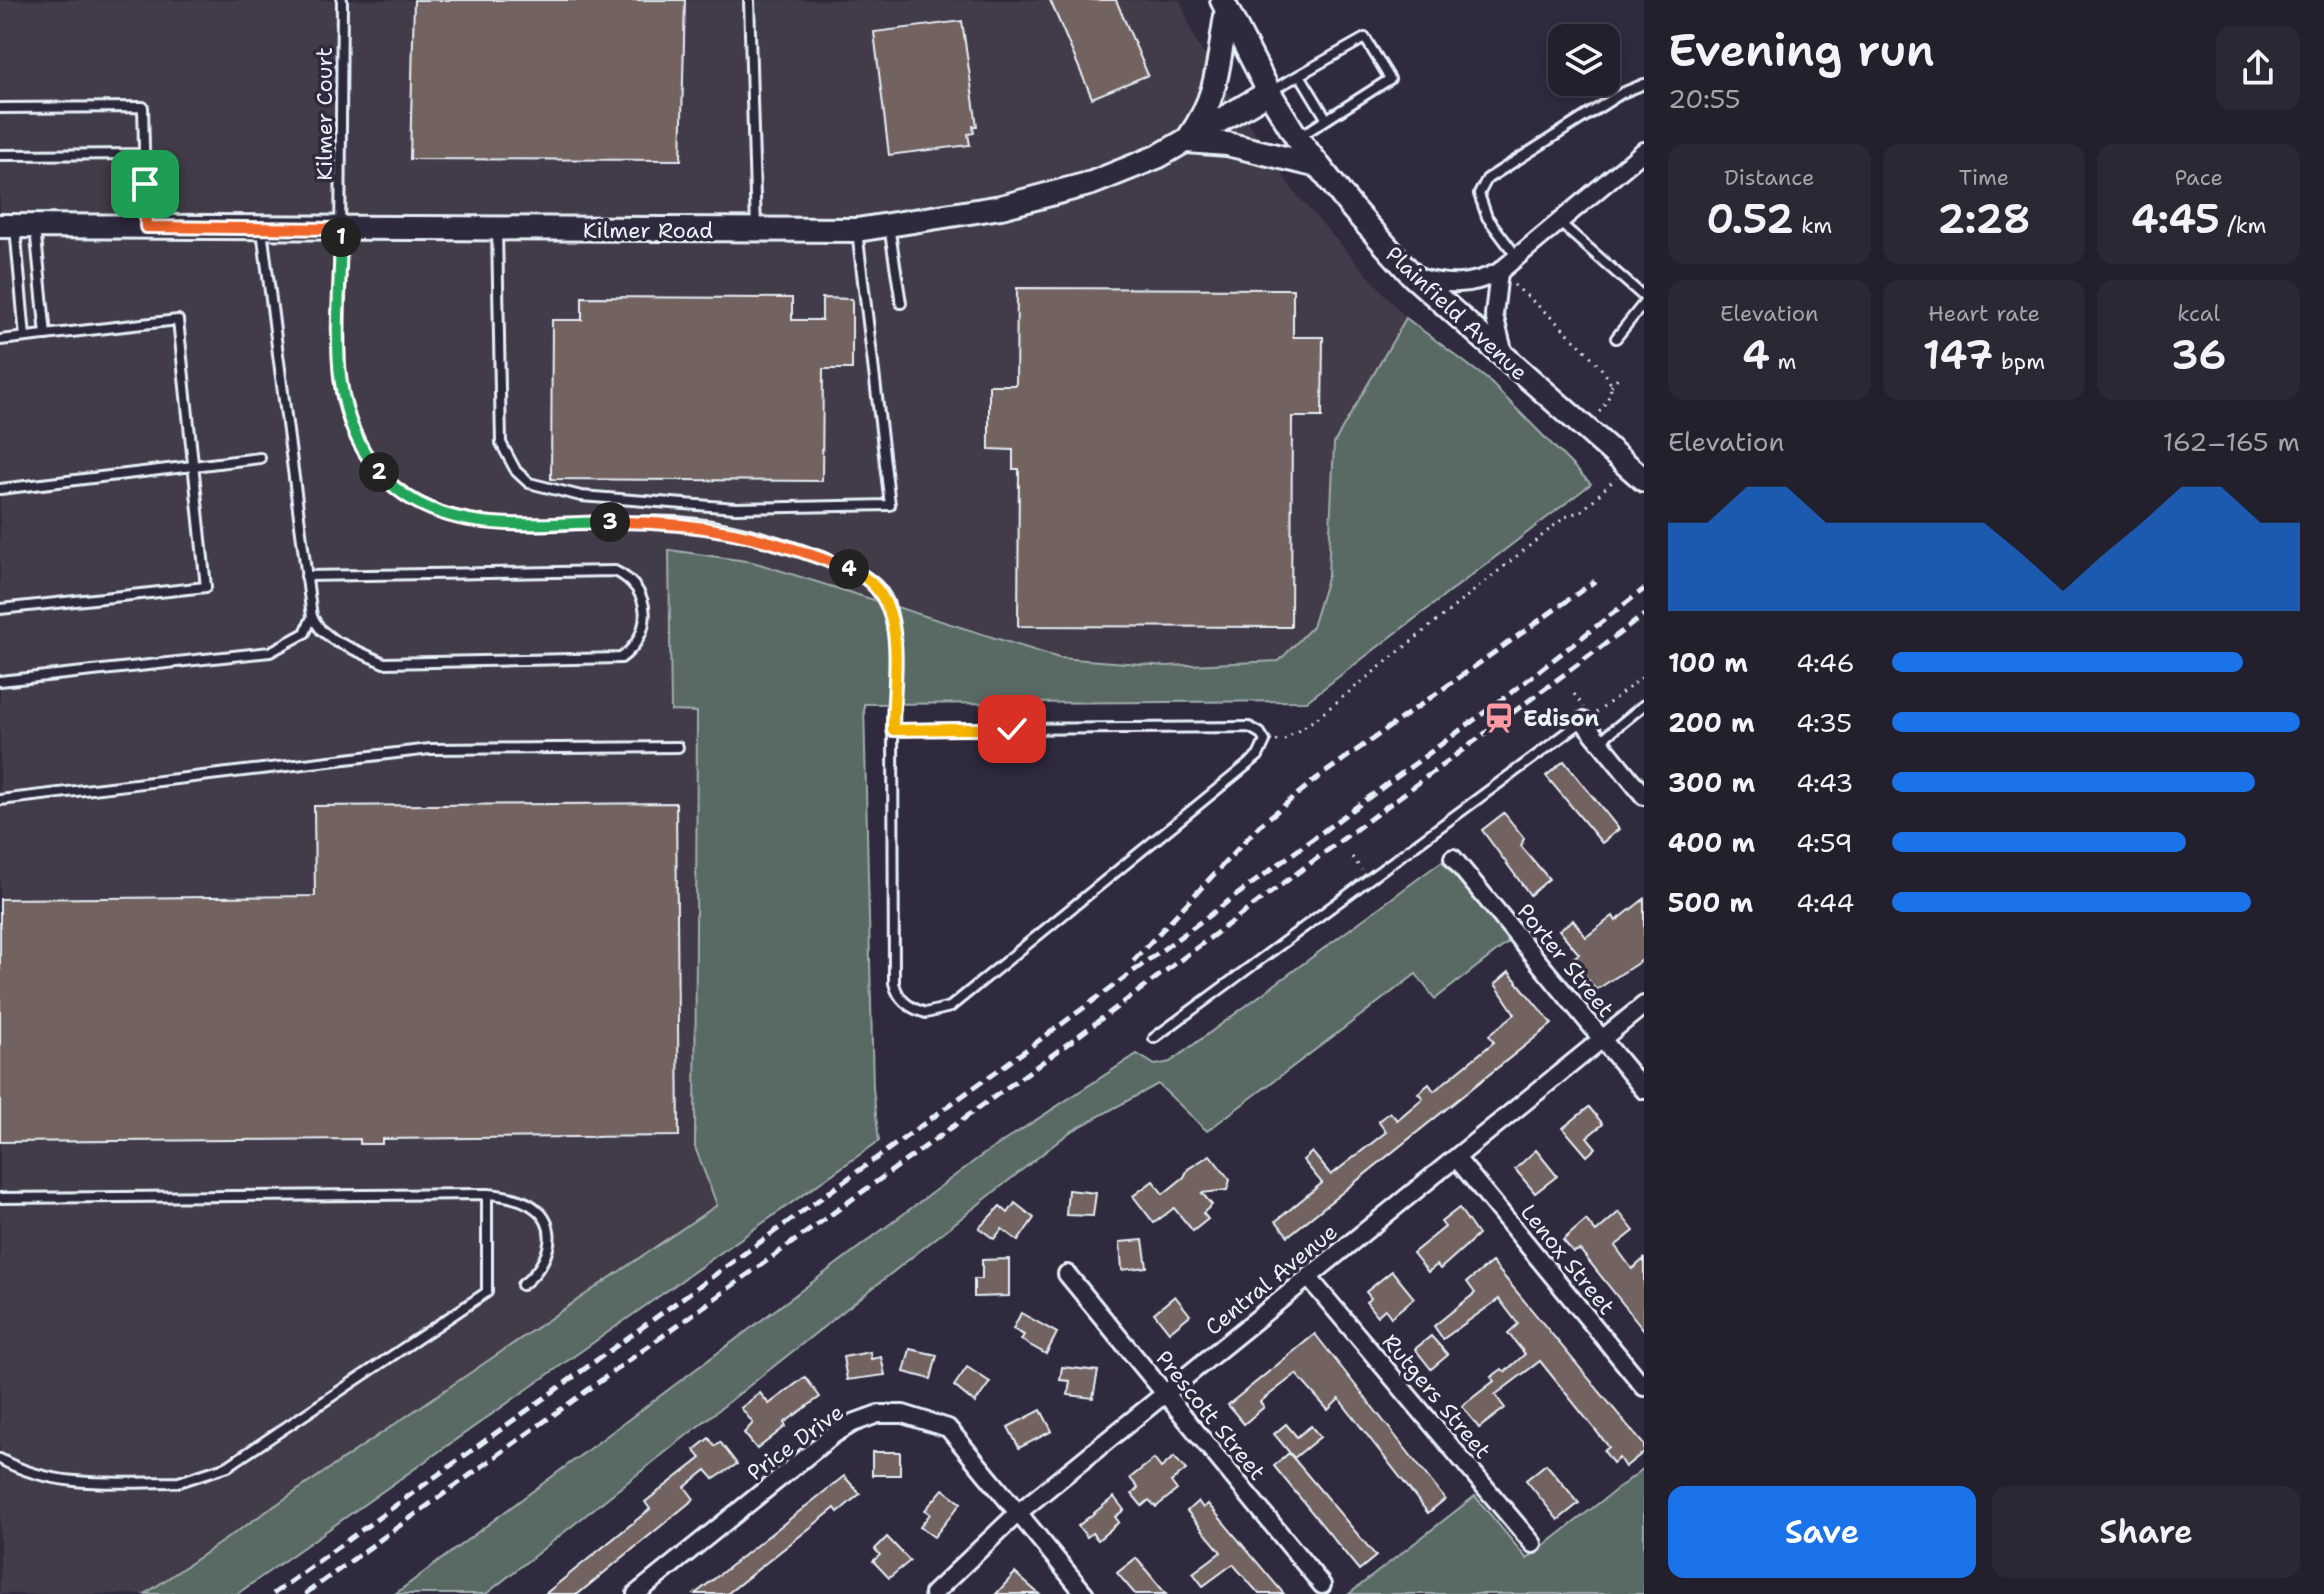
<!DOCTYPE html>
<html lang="en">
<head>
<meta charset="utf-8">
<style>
	:root { --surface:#23202e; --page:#2b2836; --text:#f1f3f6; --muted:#a3a3aa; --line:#403e4a; --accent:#1a73e8 }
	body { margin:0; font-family:"Shantell Sans",sans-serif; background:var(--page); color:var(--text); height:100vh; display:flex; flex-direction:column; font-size:30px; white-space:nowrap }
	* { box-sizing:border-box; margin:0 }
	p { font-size:26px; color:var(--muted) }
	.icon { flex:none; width:44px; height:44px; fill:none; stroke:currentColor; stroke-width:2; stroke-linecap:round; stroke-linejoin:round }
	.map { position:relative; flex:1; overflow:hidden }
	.drawer { display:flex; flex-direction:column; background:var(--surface); width:680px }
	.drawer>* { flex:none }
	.buttons { position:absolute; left:1548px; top:24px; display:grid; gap:16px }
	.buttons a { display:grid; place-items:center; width:72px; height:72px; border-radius:16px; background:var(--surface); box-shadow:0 4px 12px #0003,0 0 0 2px var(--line); font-size:40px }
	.pin { position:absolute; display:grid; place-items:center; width:68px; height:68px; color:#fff; margin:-34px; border-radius:16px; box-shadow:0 4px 12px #0006 }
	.km { position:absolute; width:40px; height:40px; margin:-20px; border-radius:50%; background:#222; color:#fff; font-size:22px; line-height:40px; text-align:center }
	.round { display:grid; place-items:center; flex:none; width:84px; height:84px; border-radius:16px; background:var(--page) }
	.summary { display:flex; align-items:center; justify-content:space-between; height:136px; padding:0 24px }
	h1 { font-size:44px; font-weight:600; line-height:60px }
	.metrics { display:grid; grid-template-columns:repeat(3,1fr); gap:12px; height:136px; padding:8px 24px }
	.metrics div { display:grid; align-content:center; border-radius:16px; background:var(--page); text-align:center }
	.metrics b { font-size:40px; font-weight:600 }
	.metrics small { font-size:22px; font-weight:400 }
	.metrics p { font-size:22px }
	.chart { height:224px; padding:16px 24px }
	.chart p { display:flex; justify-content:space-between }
	.chart svg { width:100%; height:144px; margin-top:8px; fill:var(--accent); opacity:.7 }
	.primary-button { display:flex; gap:16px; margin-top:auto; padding:16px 24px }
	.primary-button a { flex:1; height:92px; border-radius:16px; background:var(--accent); color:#fff; font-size:32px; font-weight:600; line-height:92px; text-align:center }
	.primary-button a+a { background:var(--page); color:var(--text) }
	ul { padding:0 24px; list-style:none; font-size:26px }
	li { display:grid; grid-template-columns:128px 96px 1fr; align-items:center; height:60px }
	li i { height:20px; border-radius:10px; background:var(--accent) }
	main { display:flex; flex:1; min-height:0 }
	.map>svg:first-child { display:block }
	.built { fill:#433b48 }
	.green { fill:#586b64; stroke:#a0aeae; stroke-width:2 }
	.building { fill:#736360; stroke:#e8f1f8; stroke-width:2 }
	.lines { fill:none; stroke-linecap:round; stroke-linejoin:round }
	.lane-casing { stroke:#e8f1f8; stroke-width:14 }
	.street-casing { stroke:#e8f1f8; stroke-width:22 }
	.secondary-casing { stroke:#e8f1f8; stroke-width:28 }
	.path { stroke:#e8f1f8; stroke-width:3; stroke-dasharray:2 6; stroke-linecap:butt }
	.lane { stroke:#2f2a3d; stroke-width:8 }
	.street { stroke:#2f2a3d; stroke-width:16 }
	.secondary { stroke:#2f2a3d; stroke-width:22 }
	.rail { stroke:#e8f1f8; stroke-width:5; stroke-dasharray:12 6; stroke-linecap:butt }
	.split-1-casing { stroke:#fff; stroke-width:16 }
	.split-2-casing { stroke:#fff; stroke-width:16 }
	.split-3-casing { stroke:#fff; stroke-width:16 }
	.split-4-casing { stroke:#fff; stroke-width:16 }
	.split-5-casing { stroke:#fff; stroke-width:16 }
	.split-6-casing { stroke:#fff; stroke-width:16 }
	.split-1 { stroke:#f0652b; stroke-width:10 }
	.split-2 { stroke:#22a559; stroke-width:10 }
	.split-3 { stroke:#22a559; stroke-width:10 }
	.split-4 { stroke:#f0652b; stroke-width:10 }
	.split-5 { stroke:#f5b400; stroke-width:10 }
	.split-6 { stroke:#f5b400; stroke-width:10 }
	.labels { text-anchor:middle; stroke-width:7; stroke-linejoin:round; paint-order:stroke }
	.street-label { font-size:22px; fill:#e8f1f8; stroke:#2f2a3d }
	.poi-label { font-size:22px; font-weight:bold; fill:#e8f1f8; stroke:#2f2a3d; text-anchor:start }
</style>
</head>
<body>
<main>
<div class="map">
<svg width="1644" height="1594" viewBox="0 0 1644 1594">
	<rect width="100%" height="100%" fill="#2f2a3d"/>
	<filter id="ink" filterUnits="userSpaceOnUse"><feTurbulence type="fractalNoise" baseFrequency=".0125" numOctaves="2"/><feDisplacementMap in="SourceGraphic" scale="16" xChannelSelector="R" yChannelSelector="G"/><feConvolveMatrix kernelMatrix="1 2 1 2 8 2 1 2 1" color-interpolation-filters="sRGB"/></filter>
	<g filter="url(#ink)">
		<!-- built -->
		<polygon class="built" points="0,0 1180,0 1196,42 1294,192 1406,318 1334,443 1328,575 1312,627 1279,661 1167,666 1059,658 754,562 669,550 672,711 697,712 695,1146 717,1205 145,1594 0,1594"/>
		<!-- green -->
		<g class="green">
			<polygon points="1406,318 1487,379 1591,484 1307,701 864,704 873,1088 879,1141 237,1594 145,1594 717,1205 695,1147 697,712 671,711 669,550 753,562 1059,658 1167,666 1279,661 1312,627 1328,575 1334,443"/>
			<polygon points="1442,861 1510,941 1435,999 1416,974 1207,1131 1158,1084 1070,1132 486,1594 395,1594 981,1156 1137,1054 1155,1065 1170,1062"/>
			<polygon points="1644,1468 1644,1594 1349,1594 1475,1496 1527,1559"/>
		</g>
		<!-- building -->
		<g class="building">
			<polygon points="414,0 685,0 681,160 410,159"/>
			<polygon points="1050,0 1116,0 1148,75 1092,98"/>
			<polygon points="962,21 977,126 973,126 974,133 968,134 970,145 889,155 874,32"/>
			<polygon points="1017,288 1293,289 1293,337 1323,337 1322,417 1292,417 1291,627 1018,626 1019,469 1013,469 1013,450 989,449 989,385 1016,385"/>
			<polygon points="582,297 792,298 792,320 822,320 822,298 852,299 852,369 823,369 822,481 551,479 552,320 582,320"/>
			<polygon points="1564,761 1619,829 1602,843 1546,776"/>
			<polygon points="676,803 679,1136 382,1139 382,1144 360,1144 360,1139 0,1142 0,899 315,896 314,806"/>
			<polygon points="1504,813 1524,838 1521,846 1549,879 1530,895 1482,830"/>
			<polygon points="1644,899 1644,959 1596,990 1571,959 1579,954 1559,930 1573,920 1586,937 1613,916 1616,921"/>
			<polygon points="1509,972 1552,1024 1288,1236 1276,1221 1322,1183 1303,1160 1312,1152 1331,1175 1386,1132 1378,1121 1390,1112 1397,1120 1423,1098 1418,1093 1429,1084 1434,1091 1494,1042 1489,1035 1515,1014 1495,984"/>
			<polygon points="1589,1107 1603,1124 1587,1137 1596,1148 1587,1156 1563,1128"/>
			<polygon points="1536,1150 1557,1176 1535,1193 1515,1169"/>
			<polygon points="1210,1155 1230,1180 1227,1190 1202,1193 1212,1205 1203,1213 1208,1219 1193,1231 1174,1208 1154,1223 1133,1196 1153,1181 1163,1194 1184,1177 1188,1169"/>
			<polygon points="1068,1190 1096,1193 1093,1216 1066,1215"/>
			<polygon points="1015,1203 1034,1218 1018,1241 1002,1229 994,1239 979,1228 1000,1206 1008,1213"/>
			<polygon points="1459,1208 1478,1235 1440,1269 1437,1265 1428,1272 1413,1253 1445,1227 1441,1222"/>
			<polygon points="1619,1212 1634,1231 1615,1246 1632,1269 1644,1259 1644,1330 1580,1250 1573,1252 1563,1240 1586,1220 1596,1232"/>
			<polygon points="1143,1240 1147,1267 1122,1270 1120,1242"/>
			<polygon points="1009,1259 1009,1296 974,1297 974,1279 982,1279 982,1260"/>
			<polygon points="1492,1262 1644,1445 1644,1452 1625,1467 1619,1458 1613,1463 1604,1451 1609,1447 1540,1361 1495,1395 1505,1408 1479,1428 1462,1406 1494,1381 1491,1377 1502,1369 1505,1372 1525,1354 1508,1333 1518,1324 1499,1299 1443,1339 1434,1326 1475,1293 1467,1282"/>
			<polygon points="1392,1271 1414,1298 1391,1317 1385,1309 1377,1316 1366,1302 1371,1298 1366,1292"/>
			<polygon points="1175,1296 1190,1315 1169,1332 1154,1313"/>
			<polygon points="1021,1313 1057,1333 1046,1354 1021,1340 1024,1335 1013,1329"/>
			<polygon points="1315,1334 1445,1499 1428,1513 1339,1399 1328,1410 1296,1374 1260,1402 1264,1407 1244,1424 1228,1405"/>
			<polygon points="1431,1336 1448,1355 1431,1369 1415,1349"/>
			<polygon points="910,1349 937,1355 931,1379 904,1372"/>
			<polygon points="870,1352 871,1359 881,1357 885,1375 847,1380 843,1357"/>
			<polygon points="967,1367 990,1382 975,1403 954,1386"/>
			<polygon points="1062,1367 1098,1371 1093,1398 1068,1395 1070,1381 1060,1380"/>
			<polygon points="805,1377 820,1397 784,1423 786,1426 757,1449 744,1433 753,1423 741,1408 760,1393 769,1404"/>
			<polygon points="1041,1410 1052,1431 1019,1448 1008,1427"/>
			<polygon points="1286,1424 1297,1437 1311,1426 1320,1437 1294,1458 1274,1434"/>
			<polygon points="709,1438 715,1446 720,1442 737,1464 714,1479 706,1470 685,1487 694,1499 578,1594 545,1594 650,1509 645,1502 701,1458 694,1450"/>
			<rect x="872" y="1452" width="28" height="23"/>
			<polygon points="1289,1453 1376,1556 1359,1570 1274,1466"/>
			<polygon points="1174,1457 1186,1470 1171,1482 1177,1490 1156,1507 1149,1500 1142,1506 1132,1494 1138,1488 1130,1478 1154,1459 1161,1468"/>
			<polygon points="1546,1464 1579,1503 1558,1520 1526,1480"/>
			<polygon points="844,1476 860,1494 838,1512 835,1508 727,1594 695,1594"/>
			<polygon points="943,1489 961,1503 934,1537 920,1527 930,1514 925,1510"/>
			<polygon points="1114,1497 1124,1510 1115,1517 1119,1522 1098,1540 1092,1533 1087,1537 1078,1526"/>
			<polygon points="1198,1501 1203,1508 1208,1504 1284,1594 1259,1594 1233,1564 1203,1586 1193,1573 1221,1552 1187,1511"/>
			<polygon points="887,1537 910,1561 889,1578 873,1561 880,1555 875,1549"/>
			<polygon points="1136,1558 1166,1594 1135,1594 1117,1573"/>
			<polygon points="1015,1573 1039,1594 996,1594"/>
		</g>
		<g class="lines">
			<!-- lane casing -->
			<g class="lane-casing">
				<g id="lane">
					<path d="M342,0L339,371C341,408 353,442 378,470C449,553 582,516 678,522C724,525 776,540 819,556C842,566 872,573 885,596C902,625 893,688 893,722C893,809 894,896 894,983C898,1000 909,1008 926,1013L950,1007L1258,756L1265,741L1260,733L1249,727L893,730"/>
					<polyline points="749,0 756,229"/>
					<polyline points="1300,75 1326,118"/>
					<polyline points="1269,92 1365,38 1390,79 1299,137"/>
					<polyline points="0,108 143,107 146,226"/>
					<polyline points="0,155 144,154"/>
					<polyline points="1560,223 1644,297"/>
					<polyline points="889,226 901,303"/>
					<polyline points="15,227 25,337"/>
					<polyline points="35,228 46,335"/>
					<polyline points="497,230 501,443 516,471 529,483 581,496 736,508 890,505 857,231"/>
					<polyline points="1517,257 1487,217 1479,194 1487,179 1622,93 1644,84"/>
					<polyline points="1616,338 1644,303"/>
					<polyline points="0,340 178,320 206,587 0,609"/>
					<polyline points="0,489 260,458"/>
					<path d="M306,576L615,571C653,589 654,634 621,658L384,663L335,641L321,630L312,617"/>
					<polyline points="0,681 270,652 305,633 312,617 262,230"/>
					<polyline points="1600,741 1644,705"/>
					<polyline points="0,800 430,749 678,747"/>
					<polyline points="1154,1038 1583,721"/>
					<path d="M487,1194C503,1195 523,1198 536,1209C563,1231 545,1269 522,1285"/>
					<path d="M0,1198L487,1194V1292L228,1466L179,1482C118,1482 56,1490 0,1459"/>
				</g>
			</g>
			<!-- street casing -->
			<g class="street-casing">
				<g id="street">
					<polyline points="1499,272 1494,315 1504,354"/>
					<path d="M1417,277C1448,286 1470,286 1499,272L1644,151"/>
					<polyline points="1583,721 1644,796"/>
					<polyline points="1453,858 1644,1090"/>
					<polyline points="1457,1159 1644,1387"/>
					<polyline points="1067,1274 1322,1585"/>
					<polyline points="1308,1277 1533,1544"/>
					<polyline points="636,1594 833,1435 853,1423 878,1414 903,1414 948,1428 1085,1594"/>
					<polyline points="933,1594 1019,1512 1644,1005"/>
				</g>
			</g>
			<!-- secondary casing -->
			<g class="secondary-casing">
				<g id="secondary">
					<polyline points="1222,0 1269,92 1297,138 1351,207 1413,276 1644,480"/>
					<path d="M1190,136C1220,93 1218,59 1227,10"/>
					<polyline points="1187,141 1227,144 1318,166"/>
					<polyline points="0,226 857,230 1001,207 1092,183 1159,156 1269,92"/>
				</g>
			</g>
			<!-- path -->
			<g class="path">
				<path d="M1514,285C1532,300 1609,366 1611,386C1611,396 1604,406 1598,414"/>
				<polyline points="1611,386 1620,375"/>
				<polyline points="1574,694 1584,707"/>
				<polyline points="1596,713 1644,676"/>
				<polyline points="1276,741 1284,740 1317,718 1565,517 1583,510 1616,478"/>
				<polyline points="1352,857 1362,870"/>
			</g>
			<!-- lane -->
			<use href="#lane" class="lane"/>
			<!-- street -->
			<use href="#street" class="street"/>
			<!-- secondary -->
			<use href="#secondary" class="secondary"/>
			<!-- rail -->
			<g class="rail">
				<polyline points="1133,961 1259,826 1316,779 1595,581"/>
				<polyline points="273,1594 1055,1029 1512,692 1644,589"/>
				<polyline points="305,1594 1066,1045 1644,615"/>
			</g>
		</g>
	</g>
	<g class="lines" filter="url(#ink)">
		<!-- split-1 casing -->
		<g class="split-1-casing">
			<polyline id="split-1" points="145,184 146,227 341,229 341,237"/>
		</g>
		<!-- split-2 casing -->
		<g class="split-2-casing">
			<path id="split-2" d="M341,237C340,316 323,407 379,472"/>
		</g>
		<!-- split-3 casing -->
		<g class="split-3-casing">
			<path id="split-3" d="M379,472C437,539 532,523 610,522"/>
		</g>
		<!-- split-4 casing -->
		<g class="split-4-casing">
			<path id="split-4" d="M610,522C699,521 767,536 849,569"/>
		</g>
		<!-- split-5 casing -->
		<g class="split-5-casing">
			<path id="split-5" d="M849,569C912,594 893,674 893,730L958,729"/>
		</g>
		<!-- split-6 casing -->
		<g class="split-6-casing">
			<polyline id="split-6" points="958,729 1012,729"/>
		</g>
		<!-- split-1 -->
		<use href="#split-1" class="split-1"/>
		<!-- split-2 -->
		<use href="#split-2" class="split-2"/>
		<!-- split-3 -->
		<use href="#split-3" class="split-3"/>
		<!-- split-4 -->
		<use href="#split-4" class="split-4"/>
		<!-- split-5 -->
		<use href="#split-5" class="split-5"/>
		<!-- split-6 -->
		<use href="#split-6" class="split-6"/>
	</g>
	<!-- icons -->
	<defs>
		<g id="station-bare" transform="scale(2.4)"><path d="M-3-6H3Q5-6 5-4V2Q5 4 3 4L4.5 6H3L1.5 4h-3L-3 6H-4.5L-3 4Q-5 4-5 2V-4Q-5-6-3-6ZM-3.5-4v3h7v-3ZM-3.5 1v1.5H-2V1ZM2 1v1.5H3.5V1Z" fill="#ff9aa2" stroke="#2f2a3d" stroke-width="2.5" paint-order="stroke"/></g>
	</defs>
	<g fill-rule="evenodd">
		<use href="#station-bare" x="1499" y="718"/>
	</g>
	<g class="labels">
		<!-- street labels -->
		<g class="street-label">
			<text transform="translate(324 114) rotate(-90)" y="8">Kilmer Court</text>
			<text x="648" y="238">Kilmer Road</text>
			<text transform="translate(1457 313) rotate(43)" y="8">Plainfield Avenue</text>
			<text transform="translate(1566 960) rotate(51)" y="8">Porter Street</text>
			<text transform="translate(1568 1259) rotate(51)" y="8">Lenox Street</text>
			<text transform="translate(1271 1279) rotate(-39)" y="8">Central Avenue</text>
			<text transform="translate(1437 1396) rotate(50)" y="8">Rutgers Street</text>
			<text transform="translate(1211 1415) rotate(51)" y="8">Prescott Street</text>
			<text transform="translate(795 1442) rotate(-36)" y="8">Price Drive</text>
		</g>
		<!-- poi labels -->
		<g class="poi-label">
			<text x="1523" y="726">Edison</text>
		</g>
	</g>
</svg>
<div class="buttons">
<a><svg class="icon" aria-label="layers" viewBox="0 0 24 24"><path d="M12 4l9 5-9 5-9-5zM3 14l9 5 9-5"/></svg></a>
</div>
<div class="pin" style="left:145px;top:184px;background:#1e9e55"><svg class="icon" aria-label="arrive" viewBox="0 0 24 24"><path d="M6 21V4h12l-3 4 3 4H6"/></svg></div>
<div class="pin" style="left:1012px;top:729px;background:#d93025"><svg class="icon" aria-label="check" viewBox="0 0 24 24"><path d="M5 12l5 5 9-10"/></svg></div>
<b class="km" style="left:341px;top:237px">1</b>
<b class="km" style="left:379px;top:472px">2</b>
<b class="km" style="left:610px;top:522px">3</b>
<b class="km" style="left:849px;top:569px">4</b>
</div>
<section class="drawer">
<div class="summary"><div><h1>Evening run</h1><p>20:55</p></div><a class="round"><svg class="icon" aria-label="share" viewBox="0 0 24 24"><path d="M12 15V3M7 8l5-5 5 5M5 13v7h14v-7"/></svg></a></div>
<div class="metrics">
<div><p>Distance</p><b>0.52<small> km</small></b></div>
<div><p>Time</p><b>2:28</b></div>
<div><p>Pace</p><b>4:45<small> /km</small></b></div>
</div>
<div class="metrics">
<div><p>Elevation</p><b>4<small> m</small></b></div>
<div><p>Heart rate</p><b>147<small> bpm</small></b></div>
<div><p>kcal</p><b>36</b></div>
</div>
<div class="chart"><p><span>Elevation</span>162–165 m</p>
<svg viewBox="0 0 160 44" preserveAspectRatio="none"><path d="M0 44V17L10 17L20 6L30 6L40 17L50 17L60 17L70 17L80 17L90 27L100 38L110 27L120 17L130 6L140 6L150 17L160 17V44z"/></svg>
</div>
<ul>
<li><b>100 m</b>4:46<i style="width:86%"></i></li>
<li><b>200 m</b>4:35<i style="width:100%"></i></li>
<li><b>300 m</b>4:43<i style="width:89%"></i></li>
<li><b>400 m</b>4:59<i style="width:72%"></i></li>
<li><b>500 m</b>4:44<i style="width:88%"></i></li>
</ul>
<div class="primary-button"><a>Save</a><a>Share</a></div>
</section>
</main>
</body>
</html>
